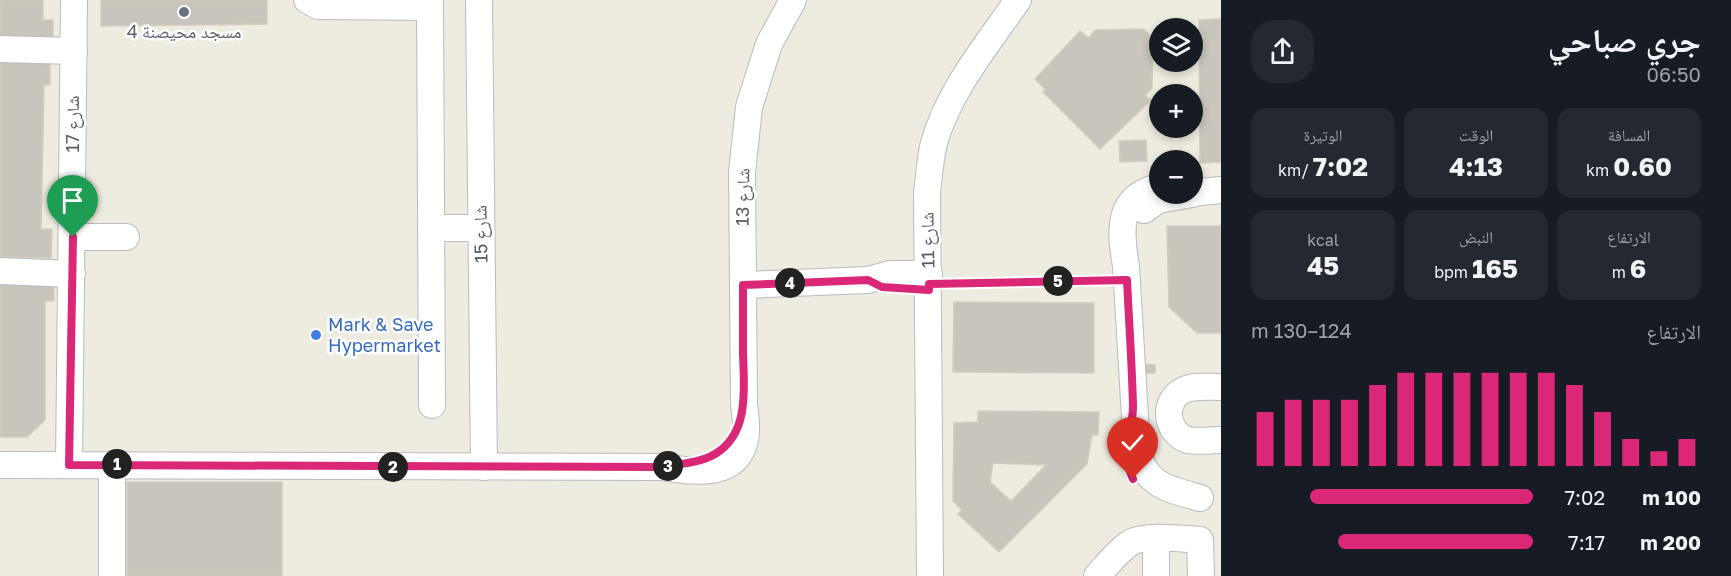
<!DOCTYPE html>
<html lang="ar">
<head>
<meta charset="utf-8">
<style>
	:root { --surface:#171b24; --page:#242831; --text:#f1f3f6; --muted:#9ea1a6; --accent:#db2777 }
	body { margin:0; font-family:"Golos Text","Noto Naskh Arabic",sans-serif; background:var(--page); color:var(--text); direction:rtl; height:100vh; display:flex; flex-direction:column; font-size:22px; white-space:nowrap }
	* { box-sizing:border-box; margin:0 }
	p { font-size:20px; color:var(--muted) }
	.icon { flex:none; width:33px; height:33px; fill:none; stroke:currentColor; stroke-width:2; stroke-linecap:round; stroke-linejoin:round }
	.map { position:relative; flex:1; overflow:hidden; direction:ltr }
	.side { display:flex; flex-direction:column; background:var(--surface); width:510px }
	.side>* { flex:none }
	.tools { position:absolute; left:1149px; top:18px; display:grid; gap:12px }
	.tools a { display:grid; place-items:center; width:54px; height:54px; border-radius:50%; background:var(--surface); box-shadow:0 3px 9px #0003; font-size:30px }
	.pin { position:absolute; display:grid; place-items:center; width:51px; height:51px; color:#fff; margin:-62px -26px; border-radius:50% 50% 50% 0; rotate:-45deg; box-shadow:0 0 6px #0007 }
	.pin .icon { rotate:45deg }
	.km { position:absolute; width:30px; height:30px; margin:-15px; border-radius:50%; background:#222; color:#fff; font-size:16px; line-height:30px; text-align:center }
	.round { display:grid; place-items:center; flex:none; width:63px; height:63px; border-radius:24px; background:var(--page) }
	.summary { display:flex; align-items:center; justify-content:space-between; height:102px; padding:0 30px }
	h1 { font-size:33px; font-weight:700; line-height:45px }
	.metrics { display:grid; grid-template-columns:repeat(3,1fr); gap:9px; height:102px; padding:6px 30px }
	.metrics div { display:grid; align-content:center; border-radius:15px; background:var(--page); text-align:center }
	.metrics b { font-size:26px; font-weight:700 }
	.metrics small { font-size:16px; font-weight:400 }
	.metrics p { font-size:16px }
	.chart { height:168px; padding:12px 30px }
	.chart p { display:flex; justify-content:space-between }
	.chart svg { width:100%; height:108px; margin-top:6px; stroke:var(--accent); stroke-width:6 }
	ul { padding:0 30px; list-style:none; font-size:20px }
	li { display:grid; grid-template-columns:96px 72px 1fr; align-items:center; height:45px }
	li i { height:15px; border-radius:8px; background:var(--accent) }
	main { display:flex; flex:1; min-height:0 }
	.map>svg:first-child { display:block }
	.building { fill:#c8c5bd; stroke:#d3cdbe; stroke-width:1.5; fill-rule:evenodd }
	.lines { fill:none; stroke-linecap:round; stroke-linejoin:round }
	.minor-casing { stroke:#b8bbc1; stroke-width:28 }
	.path { stroke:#93c9a4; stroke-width:3; stroke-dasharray:6 3; stroke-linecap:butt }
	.minor { stroke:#fff; stroke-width:26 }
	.route-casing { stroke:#fff; stroke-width:12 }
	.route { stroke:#db2777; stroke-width:8 }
	.worship-dot { fill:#6b7280; stroke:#fff; stroke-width:2 }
	.shop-dot { fill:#3f7fe0; stroke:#fff; stroke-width:2 }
	.labels { text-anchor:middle; stroke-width:5; stroke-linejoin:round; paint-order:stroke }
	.worship-label { font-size:18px; fill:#5b616d; stroke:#fff }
	.street-label { font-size:18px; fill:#595d63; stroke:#fff }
	.shop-label { font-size:18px; fill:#366cbe; stroke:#fff; text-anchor:start }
</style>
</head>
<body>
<main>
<section class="side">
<div class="summary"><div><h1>جري صباحي</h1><p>06:50</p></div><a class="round"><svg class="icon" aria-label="share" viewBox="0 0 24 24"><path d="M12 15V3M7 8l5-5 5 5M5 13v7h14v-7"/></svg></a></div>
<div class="metrics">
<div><p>المسافة</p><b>0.60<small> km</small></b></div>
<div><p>الوقت</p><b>4:13</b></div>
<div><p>الوتيرة</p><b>7:02<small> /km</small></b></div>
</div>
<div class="metrics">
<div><p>الارتفاع</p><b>6<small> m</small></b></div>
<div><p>النبض</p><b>165<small> bpm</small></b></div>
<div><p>kcal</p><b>45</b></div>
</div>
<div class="chart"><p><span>الارتفاع</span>124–130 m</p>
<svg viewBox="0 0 160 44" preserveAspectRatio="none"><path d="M5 44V22M15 44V17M25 44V17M35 44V17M45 44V11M55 44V6M65 44V6M75 44V6M85 44V6M95 44V6M105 44V6M115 44V11M125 44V22M135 44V33M145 44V38M155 44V33"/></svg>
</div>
<ul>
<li><b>100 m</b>7:02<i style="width:79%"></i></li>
<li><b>200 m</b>7:17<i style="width:69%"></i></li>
</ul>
</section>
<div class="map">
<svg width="1221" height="576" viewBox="0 0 1221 576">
	<rect width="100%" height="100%" fill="#eeebe0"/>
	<!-- building -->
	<g class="building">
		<polygon points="0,0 43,0 43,20 53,20 53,49 0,48"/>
		<polygon points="101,0 267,0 267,24 101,26"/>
		<polygon points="1221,19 1221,162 1200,163 1199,20"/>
		<polygon points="1144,29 1153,39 1152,88 1145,96 1151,100 1100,149 1043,92 1045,89 1035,79 1080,31 1089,38 1095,30"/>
		<polygon points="0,59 50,60 50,85 44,85 41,229 52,229 51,258 0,257"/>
		<polygon points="1146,140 1147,161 1120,162 1119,141"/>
		<polygon points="1167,226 1221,226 1221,333 1197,333 1169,307"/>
		<polygon points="0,275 54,277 54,301 45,301 45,420 27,437 0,437"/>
		<polygon points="954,302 1094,303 1094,373 953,372"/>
		<polygon points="1142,364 1155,365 1155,373 1142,373"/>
		<path d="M978,411L1099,412L1098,435H1092L1087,464L999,552L958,514L962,510L953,501L954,423L978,422ZM993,463L1046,465L1011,501L990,482Z"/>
		<rect x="127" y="482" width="155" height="94"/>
	</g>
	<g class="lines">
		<!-- minor casing -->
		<g class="minor-casing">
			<g id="minor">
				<polyline points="307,0 318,6 430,7"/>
				<polyline points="430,0 432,405"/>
				<polyline points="479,0 484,467"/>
				<polyline points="0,49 74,51"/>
				<path d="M1160,187C1116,196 1120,231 1126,266L1137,451C1146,486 1169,489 1200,498"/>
				<polyline points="1192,193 1221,190"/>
				<polyline points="1144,210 1158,200 1192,194"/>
				<polyline points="431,228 481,228"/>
				<polyline points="73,237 126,237"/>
				<polyline points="0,271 72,274"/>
				<polyline points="743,285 868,280 890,274 929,274"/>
				<path d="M1221,387C1210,387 1195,385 1184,390C1162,400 1165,433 1188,440C1198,442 1211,440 1221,440"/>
				<path d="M0,465L662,467C692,471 736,480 745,440C748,428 745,415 744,403L742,172L749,107L769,44L793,0"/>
				<polyline points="69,465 74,0"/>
				<polyline points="1156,539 1156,576"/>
				<polyline points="112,576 112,464"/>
				<path d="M930,576L927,193C929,176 930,159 934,143C949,90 987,45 1018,0"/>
				<path d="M1097,576C1107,565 1118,551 1130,543C1145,534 1183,539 1200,540L1201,576"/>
			</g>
		</g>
		<!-- path -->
		<polyline class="path" points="949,283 1107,281"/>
		<!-- minor -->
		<use href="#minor" class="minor"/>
	</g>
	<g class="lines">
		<!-- route casing -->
		<g class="route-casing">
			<path id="route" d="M73,237L69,465L662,467C679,464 700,463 715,454C750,433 744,388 743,353C743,330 743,308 743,285L868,280L882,287L929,290V284L1127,280C1129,322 1132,364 1133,406C1133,434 1119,450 1133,479"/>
		</g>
		<!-- route -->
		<use href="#route" class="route"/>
	</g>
	<!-- markers -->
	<circle class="worship-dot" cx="184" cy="12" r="6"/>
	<circle class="shop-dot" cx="316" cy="335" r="6"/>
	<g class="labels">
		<!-- worship labels -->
		<g class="worship-label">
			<text x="184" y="38">مسجد محيصنة 4</text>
		</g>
		<!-- street labels -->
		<g class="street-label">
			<text transform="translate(73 124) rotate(-90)" y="6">شارع 17</text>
			<text transform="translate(743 197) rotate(-89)" y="6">شارع 13</text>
			<text transform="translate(481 234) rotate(-91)" y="6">شارع 15</text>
			<text transform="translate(928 240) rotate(-91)" y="6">شارع 11</text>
		</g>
		<!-- shop labels -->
		<g class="shop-label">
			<text x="328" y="331">Mark &amp; Save<tspan x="328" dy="21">Hypermarket</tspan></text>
		</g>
	</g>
</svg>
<div class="tools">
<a><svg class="icon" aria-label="layers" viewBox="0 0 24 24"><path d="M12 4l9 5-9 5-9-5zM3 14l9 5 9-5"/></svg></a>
<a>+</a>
<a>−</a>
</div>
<div class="pin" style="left:73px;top:237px;background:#1e9e55"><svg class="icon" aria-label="arrive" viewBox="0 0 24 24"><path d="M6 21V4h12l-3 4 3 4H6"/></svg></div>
<div class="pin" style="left:1133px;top:479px;background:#d93025"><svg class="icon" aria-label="check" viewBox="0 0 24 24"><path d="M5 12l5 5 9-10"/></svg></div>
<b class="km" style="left:117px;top:464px">1</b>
<b class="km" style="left:393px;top:467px">2</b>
<b class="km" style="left:668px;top:466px">3</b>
<b class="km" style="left:790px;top:283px">4</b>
<b class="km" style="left:1058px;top:281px">5</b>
</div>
</main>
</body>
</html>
